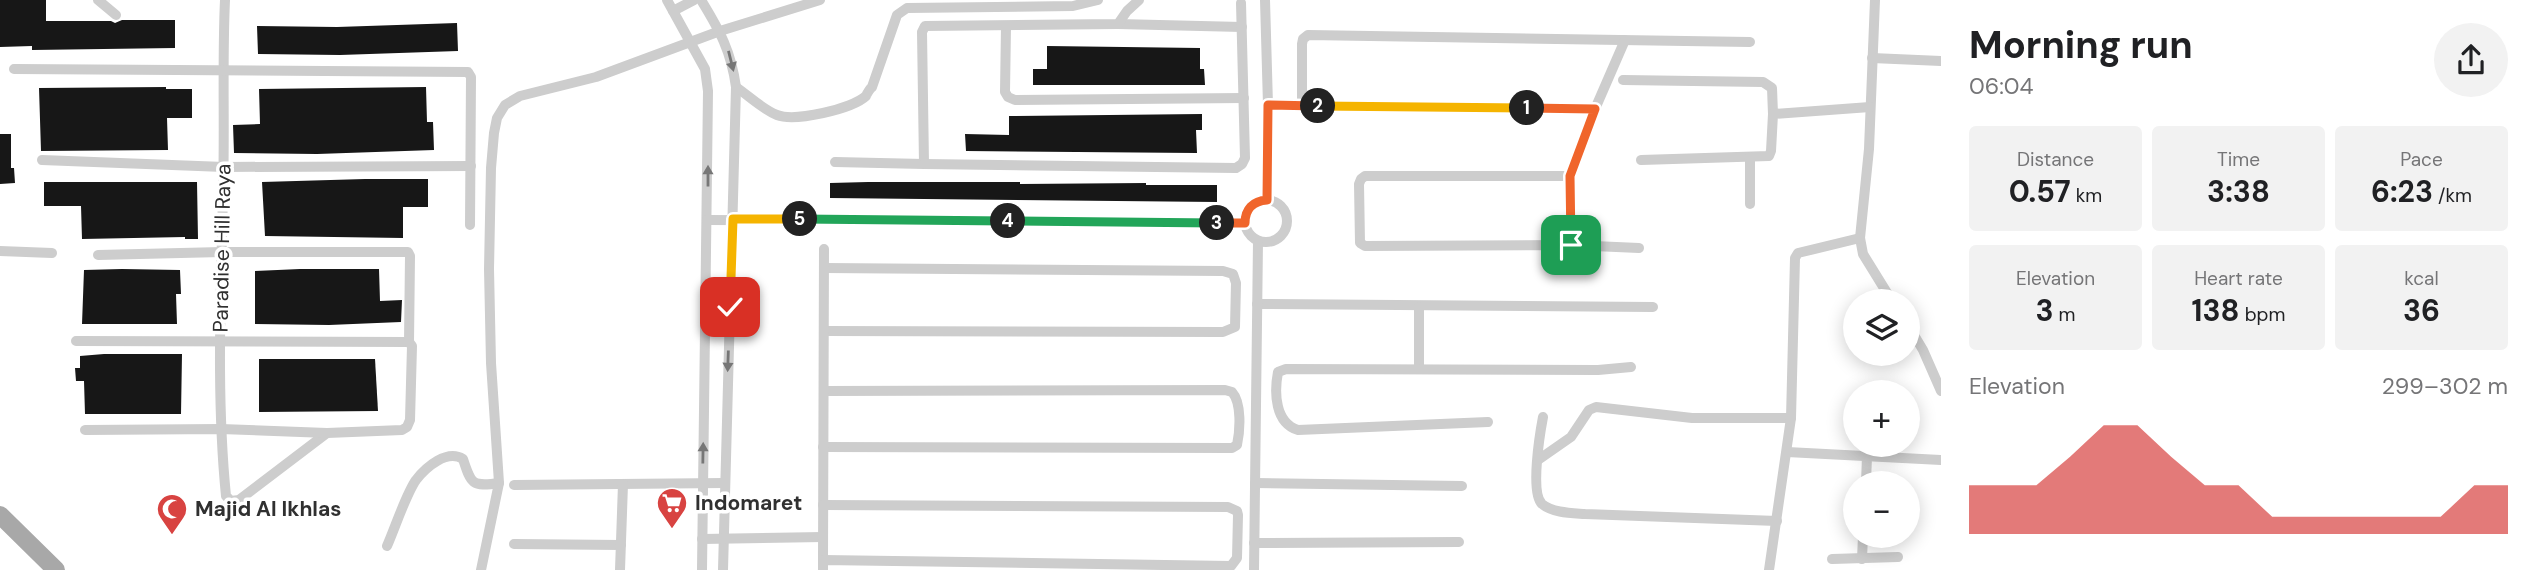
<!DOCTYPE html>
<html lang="en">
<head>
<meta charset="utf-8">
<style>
	:root { --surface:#fff; --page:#f2f2f2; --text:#202124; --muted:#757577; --accent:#d84341 }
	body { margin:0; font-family:"DM Sans",sans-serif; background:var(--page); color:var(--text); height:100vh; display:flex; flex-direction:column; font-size:26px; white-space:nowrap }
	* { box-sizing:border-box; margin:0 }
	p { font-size:23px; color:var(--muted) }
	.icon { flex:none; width:38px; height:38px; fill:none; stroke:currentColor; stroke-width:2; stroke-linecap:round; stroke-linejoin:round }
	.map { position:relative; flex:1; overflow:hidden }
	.details { display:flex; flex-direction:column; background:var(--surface); width:595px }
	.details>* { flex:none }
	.tools { position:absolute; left:1843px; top:289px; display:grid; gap:14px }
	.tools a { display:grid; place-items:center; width:77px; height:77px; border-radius:50%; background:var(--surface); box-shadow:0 4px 18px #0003; font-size:35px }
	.pin { position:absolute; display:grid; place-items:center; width:60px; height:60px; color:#fff; margin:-30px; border-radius:14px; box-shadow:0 4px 10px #0006 }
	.km { position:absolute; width:35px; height:35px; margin:-18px; border-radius:50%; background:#222; color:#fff; font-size:19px; line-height:35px; text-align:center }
	.round { display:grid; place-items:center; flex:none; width:74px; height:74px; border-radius:37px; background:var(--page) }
	.summary { display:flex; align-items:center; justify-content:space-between; height:119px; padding:0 28px }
	h1 { font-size:38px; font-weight:700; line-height:52px }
	.stats { display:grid; grid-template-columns:repeat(3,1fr); gap:10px; height:119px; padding:7px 28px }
	.stats div { display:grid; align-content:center; border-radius:7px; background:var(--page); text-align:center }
	.stats b { font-size:30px; font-weight:700 }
	.stats small { font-size:19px; font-weight:400 }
	.stats p { font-size:19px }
	.chart { height:196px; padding:14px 28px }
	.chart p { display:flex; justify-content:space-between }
	.chart svg { width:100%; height:126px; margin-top:7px; fill:var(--accent); opacity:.7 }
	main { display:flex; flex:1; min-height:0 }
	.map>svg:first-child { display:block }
	.building { fill:#171717 }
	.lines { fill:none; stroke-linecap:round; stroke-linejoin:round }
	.minor { stroke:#cdcdcd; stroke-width:10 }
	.primary { stroke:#a8a8a8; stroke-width:18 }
	.oneway { fill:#777 }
	.split-1-casing { stroke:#fff; stroke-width:14 }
	.split-2-casing { stroke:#fff; stroke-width:14 }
	.split-3-casing { stroke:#fff; stroke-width:14 }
	.split-4-casing { stroke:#fff; stroke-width:14 }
	.split-5-casing { stroke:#fff; stroke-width:14 }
	.split-6-casing { stroke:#fff; stroke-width:14 }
	.split-1 { stroke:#f0652b; stroke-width:9 }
	.split-2 { stroke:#f5b400; stroke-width:9 }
	.split-3 { stroke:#f0652b; stroke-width:9 }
	.split-4 { stroke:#22a559; stroke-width:9 }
	.split-5 { stroke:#22a559; stroke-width:9 }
	.split-6 { stroke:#f5b400; stroke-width:9 }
	.labels { text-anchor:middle; stroke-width:7; stroke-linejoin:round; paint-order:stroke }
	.street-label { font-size:21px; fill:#303030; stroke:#fff }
	.poi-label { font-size:21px; font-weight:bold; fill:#303030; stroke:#fff; text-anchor:start }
</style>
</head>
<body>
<main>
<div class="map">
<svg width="1941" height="570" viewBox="0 0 1941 570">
	<rect width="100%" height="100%" fill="#fff"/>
	<!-- building -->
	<g class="building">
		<polygon points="0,0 46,0 46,21 111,21 115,23 122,20 175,20 175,48 32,50 32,46 0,47"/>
		<polygon points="457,23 458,51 340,55 258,54 257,26 337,27"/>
		<polygon points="1047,46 1200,48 1200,69 1204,69 1205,85 1033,85 1033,69 1047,69"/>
		<polygon points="166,87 166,89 192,89 192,118 167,118 168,150 41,151 39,88"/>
		<polygon points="426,87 427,122 433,122 434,150 317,154 234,153 233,125 260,124 259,89"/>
		<polygon points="1202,114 1202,130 1196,130 1197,153 966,151 965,134 1009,135 1009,116"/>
		<polygon points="0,134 11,134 11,168 14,168 15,183 0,184"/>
		<polygon points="365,179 428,179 428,207 403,207 403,238 265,236 262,182"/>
		<polygon points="44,182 197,182 198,239 185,239 185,237 82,239 81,206 44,206"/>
		<polygon points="868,182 1020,182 1020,184 1146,183 1146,185 1217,185 1217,202 830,198 830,183"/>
		<polygon points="122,269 180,270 181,294 176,294 177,324 82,324 84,270"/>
		<polygon points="300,269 379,269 380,301 402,300 401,322 329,325 255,324 255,271"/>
		<polygon points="104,354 182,354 181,414 85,414 84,381 76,381 75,368 80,368 80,356"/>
		<polygon points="259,359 375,359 378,411 259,412"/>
	</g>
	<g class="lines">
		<!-- minor -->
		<g class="minor">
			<polyline points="98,0 116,15"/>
			<path d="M225,0C222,64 225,128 223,192C221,293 216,395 226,496L231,501L239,500L327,433"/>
			<polyline points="667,0 705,69 708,91 702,570"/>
			<path d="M701,0C720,31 731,51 736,87L723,570"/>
			<polyline points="1265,0 1268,105 1267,199"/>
			<polyline points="1875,0 1869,149 1860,238 1863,254 1892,301"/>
			<polyline points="673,11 694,0"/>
			<polyline points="1118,24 1242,27"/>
			<polyline points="1006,26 1005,92 1008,97 1015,100 1244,98"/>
			<polyline points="1872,58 1941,61"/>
			<polyline points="14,69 468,72 471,77 470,225"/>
			<polyline points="1623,80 1763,82 1772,88 1773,114"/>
			<path d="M736,87C749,96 762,109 777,115C795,122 852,109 866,96C866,95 871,87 872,87L897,15L907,8L1073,6L1098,0"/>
			<polyline points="1268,105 1595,109 1570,176 1571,245"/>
			<polyline points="1302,106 1302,44 1303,39 1308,35 1750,42"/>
			<polyline points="1595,109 1625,40"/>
			<polyline points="42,160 224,167 471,166"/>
			<polyline points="1641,160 1769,156 1771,151 1773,114 1870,107"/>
			<polyline points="835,162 924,164 922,32 925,26 1118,24 1127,11 1139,0"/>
			<polyline points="924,164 1236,168 1242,164 1245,158 1241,3"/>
			<polyline points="1570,176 1365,176 1361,179 1359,184 1360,243 1365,246 1571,245 1639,248"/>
			<circle cx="1266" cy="221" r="21"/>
			<polyline points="1750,204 1750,157"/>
			<polyline points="707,220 1245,223"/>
			<polyline points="0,251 52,253"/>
			<polyline points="824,268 1223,271 1233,274 1236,283 1235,327 1223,332 824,331"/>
			<polyline points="1257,304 1653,307"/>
			<polyline points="1419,307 1419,369"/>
			<polyline points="1908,325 1923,350 1941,391"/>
			<polyline points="76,341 409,342"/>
			<path d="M1543,417C1540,433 1530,493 1542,504C1553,513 1572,513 1585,514L1777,521"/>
			<path d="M1488,422L1298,430C1275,423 1274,393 1278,372L1286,369L1598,370L1631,367"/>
			<polyline points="85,430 221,429 327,433 402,430 407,427 410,420 412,346 409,342 410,256 408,252 222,252 98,255"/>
			<path d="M823,447L1232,448L1237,445C1240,431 1242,403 1232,392L1225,390L824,391"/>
			<polyline points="1787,452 1941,460"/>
			<polyline points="1538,460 1571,437 1589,410 1596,407 1692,418 1791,418"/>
			<polyline points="1255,483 1462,486"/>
			<polyline points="1866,483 1867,456"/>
			<polyline points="514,485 724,483"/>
			<polyline points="702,539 823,537"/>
			<polyline points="1254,543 1459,542"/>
			<polyline points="514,544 621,545"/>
			<path d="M387,546C395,528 406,494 416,480C426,467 447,449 463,459C471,484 472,487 499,483"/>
			<polyline points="1832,559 1898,557"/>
			<polyline points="1862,559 1863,536"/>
			<polyline points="823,560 824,249"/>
			<polyline points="481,570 499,483 491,363 489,269 491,168 494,133 497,118 505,105 520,96 596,77 720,31 820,0"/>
			<polyline points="620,570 623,484"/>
			<polyline points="823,570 823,560 1231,566 1237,558 1238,515 1237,511 1228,507 823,505"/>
			<polyline points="1254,570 1258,241"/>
			<polyline points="1769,570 1791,418 1795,258 1798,253 1860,238"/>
		</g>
		<!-- primary -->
		<polyline class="primary" points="0,515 56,570"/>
	</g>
	<!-- one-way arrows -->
	<defs><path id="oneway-solid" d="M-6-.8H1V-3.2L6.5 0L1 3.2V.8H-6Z" transform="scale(1.75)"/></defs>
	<g class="oneway">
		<use href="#oneway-solid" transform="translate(731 61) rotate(76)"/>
		<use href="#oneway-solid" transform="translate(708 176) rotate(-90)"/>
		<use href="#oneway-solid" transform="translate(728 361) rotate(92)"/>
		<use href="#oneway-solid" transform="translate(703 453) rotate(-89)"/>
	</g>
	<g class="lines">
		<!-- split-1 casing -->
		<g class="split-1-casing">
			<polyline id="split-1" points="1527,108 1595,109 1570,176 1571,245"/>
		</g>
		<!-- split-2 casing -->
		<g class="split-2-casing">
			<polyline id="split-2" points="1318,106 1527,108"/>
		</g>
		<!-- split-3 casing -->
		<g class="split-3-casing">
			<path id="split-3" d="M1217,223H1245C1245,209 1253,201 1267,200L1268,105L1318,106"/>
		</g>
		<!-- split-4 casing -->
		<g class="split-4-casing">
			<polyline id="split-4" points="1008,221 1217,223"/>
		</g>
		<!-- split-5 casing -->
		<g class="split-5-casing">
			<polyline id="split-5" points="800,219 1008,221"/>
		</g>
		<!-- split-6 casing -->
		<g class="split-6-casing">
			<polyline id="split-6" points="730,307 733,219 800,219"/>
		</g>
		<!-- split-1 -->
		<use href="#split-1" class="split-1"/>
		<!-- split-2 -->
		<use href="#split-2" class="split-2"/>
		<!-- split-3 -->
		<use href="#split-3" class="split-3"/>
		<!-- split-4 -->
		<use href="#split-4" class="split-4"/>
		<!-- split-5 -->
		<use href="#split-5" class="split-5"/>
		<!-- split-6 -->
		<use href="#split-6" class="split-6"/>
	</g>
	<!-- icons -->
	<defs>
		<g id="supermarket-pin" transform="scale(1.575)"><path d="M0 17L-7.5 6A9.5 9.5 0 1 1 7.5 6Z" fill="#d84341" stroke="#fff"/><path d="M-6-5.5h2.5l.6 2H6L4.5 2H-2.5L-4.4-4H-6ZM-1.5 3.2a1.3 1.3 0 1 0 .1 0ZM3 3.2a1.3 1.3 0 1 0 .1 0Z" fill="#fff"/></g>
		<g id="mosque-pin" transform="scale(1.575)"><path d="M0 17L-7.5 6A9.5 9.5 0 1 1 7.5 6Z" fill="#d84341" stroke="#fff"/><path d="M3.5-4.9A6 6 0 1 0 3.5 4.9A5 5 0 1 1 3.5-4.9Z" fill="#fff"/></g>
	</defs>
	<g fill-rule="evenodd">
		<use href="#supermarket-pin" x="672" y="503"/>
		<use href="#mosque-pin" x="172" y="509"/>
	</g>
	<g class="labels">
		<!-- street labels -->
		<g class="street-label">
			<text transform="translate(222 248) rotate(-89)" y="7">Paradise Hill Raya</text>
		</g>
		<!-- poi labels -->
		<g class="poi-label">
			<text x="695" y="510">Indomaret</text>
			<text x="195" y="516">Majid Al Ikhlas</text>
		</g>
	</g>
</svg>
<div class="tools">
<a><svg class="icon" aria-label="layers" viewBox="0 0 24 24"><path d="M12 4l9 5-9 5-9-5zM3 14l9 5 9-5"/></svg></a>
<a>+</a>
<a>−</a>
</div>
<div class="pin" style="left:1571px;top:245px;background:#1e9e55"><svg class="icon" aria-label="arrive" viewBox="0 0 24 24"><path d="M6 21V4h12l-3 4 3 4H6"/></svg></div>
<div class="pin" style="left:730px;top:307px;background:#d93025"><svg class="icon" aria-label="check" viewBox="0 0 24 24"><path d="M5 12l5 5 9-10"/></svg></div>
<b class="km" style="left:1527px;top:108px">1</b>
<b class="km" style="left:1318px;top:106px">2</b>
<b class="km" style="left:1217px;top:223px">3</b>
<b class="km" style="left:1008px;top:221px">4</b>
<b class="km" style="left:800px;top:219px">5</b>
</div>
<section class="details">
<div class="summary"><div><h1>Morning run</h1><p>06:04</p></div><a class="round"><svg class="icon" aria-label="share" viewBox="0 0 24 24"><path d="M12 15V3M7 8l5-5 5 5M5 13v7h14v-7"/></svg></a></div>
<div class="stats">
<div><p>Distance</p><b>0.57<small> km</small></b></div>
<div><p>Time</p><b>3:38</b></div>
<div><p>Pace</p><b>6:23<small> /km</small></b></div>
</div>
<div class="stats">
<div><p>Elevation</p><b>3<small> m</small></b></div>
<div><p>Heart rate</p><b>138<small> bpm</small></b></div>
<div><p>kcal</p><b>36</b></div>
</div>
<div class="chart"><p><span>Elevation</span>299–302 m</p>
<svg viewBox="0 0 160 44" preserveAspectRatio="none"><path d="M0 44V27L10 27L20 27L30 17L40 6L50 6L60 17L70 27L80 27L90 38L100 38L110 38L120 38L130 38L140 38L150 27L160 27V44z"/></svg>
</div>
</section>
</main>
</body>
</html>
